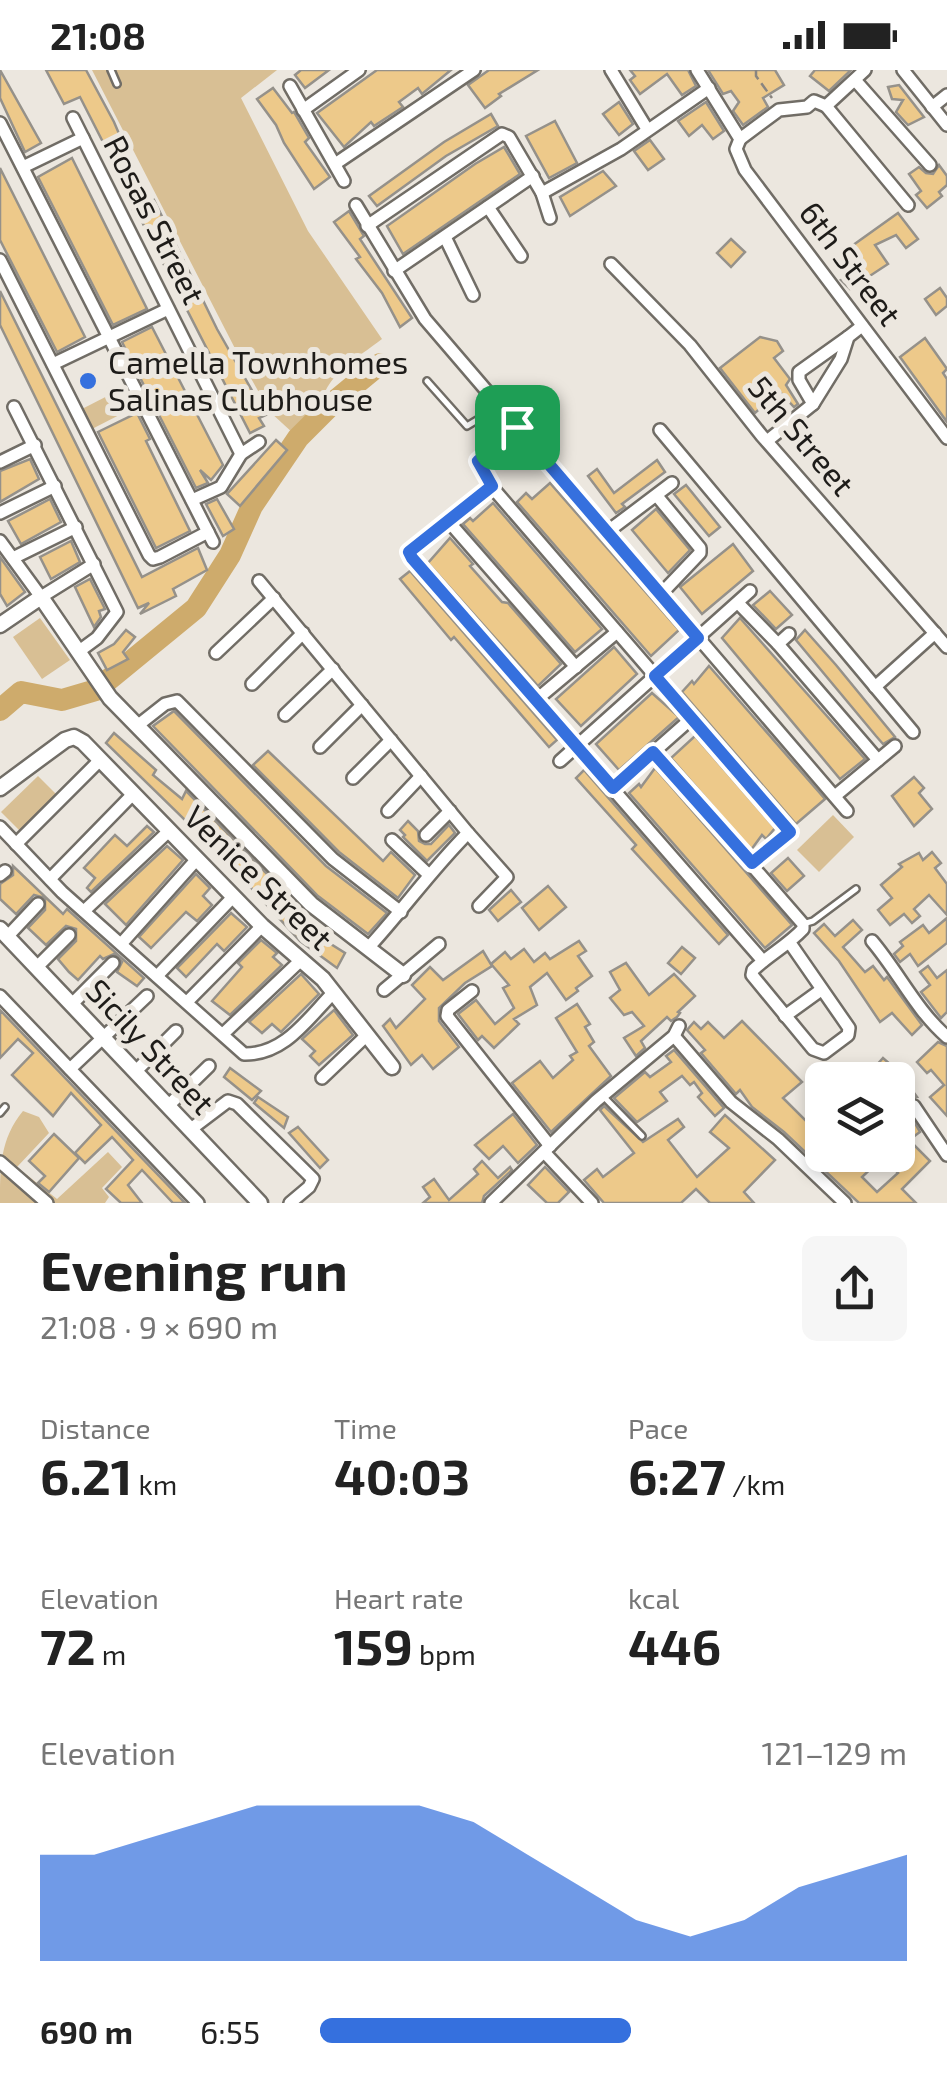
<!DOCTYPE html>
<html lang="en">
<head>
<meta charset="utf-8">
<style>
	:root { --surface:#fff; --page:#f6f6f6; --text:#222; --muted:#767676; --accent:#3570de }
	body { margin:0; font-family:"Exo 2",sans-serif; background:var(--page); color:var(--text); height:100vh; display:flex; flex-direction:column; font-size:38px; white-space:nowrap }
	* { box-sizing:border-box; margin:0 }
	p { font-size:32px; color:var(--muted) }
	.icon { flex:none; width:55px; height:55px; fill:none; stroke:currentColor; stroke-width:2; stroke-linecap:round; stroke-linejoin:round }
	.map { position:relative; height:1133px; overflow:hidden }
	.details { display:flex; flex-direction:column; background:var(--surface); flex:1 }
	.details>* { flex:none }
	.tools { position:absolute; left:805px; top:992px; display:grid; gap:20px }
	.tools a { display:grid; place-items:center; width:110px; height:110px; border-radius:15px; background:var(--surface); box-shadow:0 5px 15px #0003; font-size:50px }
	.pin { position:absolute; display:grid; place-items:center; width:85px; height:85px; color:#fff; margin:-42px; border-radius:20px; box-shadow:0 5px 15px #0006 }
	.round { display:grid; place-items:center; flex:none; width:105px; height:105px; border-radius:15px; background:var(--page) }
	.headline { display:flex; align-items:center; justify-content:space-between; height:170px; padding:0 40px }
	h1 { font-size:55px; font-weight:700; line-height:75px }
	.stats { display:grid; grid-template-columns:repeat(3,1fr); gap:15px; height:170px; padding:10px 40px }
	.stats div { display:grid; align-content:center }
	.stats b { font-size:50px; font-weight:700 }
	.stats small { font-size:28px; font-weight:400 }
	.stats p { font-size:28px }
	.chart { height:280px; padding:20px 40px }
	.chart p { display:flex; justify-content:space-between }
	.chart svg { width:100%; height:180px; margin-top:10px; fill:var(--accent); opacity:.7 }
	ul { padding:0 40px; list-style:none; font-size:32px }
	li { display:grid; grid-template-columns:160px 120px 1fr; align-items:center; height:75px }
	li i { height:25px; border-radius:12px; background:var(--accent) }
	.status { display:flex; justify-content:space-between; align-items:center; height:70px; padding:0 50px; background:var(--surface); direction:ltr }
	.status svg { height:28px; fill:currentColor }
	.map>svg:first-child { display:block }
	.green { fill:#d8bf94 }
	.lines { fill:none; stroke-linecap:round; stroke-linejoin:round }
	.river { stroke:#ceab6c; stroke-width:22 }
	.building { fill:#edc98a; stroke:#95918a; stroke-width:2.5; fill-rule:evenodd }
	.service-casing { stroke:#716d66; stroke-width:10 }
	.minor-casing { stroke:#716d66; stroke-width:16 }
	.tertiary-casing { stroke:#716d66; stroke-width:19 }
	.path { stroke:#898580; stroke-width:2.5; stroke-dasharray:10 5; stroke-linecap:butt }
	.service { stroke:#fff; stroke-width:5 }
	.minor { stroke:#fff; stroke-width:11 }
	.tertiary { stroke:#fff; stroke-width:14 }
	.route-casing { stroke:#fff; stroke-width:20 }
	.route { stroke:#3570de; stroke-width:12 }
	.poi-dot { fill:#3570de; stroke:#ece7df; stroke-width:4 }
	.labels { text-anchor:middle; stroke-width:10; stroke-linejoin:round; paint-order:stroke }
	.street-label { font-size:32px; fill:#1e1c19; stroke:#ece7df }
	.poi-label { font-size:32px; fill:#1e1c19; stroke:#ece7df; text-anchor:start }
</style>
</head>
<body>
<div class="status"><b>21:08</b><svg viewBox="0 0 49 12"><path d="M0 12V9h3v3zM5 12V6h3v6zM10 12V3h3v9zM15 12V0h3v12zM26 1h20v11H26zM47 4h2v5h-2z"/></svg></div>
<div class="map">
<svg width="947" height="1133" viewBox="0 0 947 1133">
	<rect width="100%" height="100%" fill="#ece7df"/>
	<!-- green -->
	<g class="green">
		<path d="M92,0H277L241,28L308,161L382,269C354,291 309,313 325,355L292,385L288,378L294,364L270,342L244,296Z"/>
		<polygon points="119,320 129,340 92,359 82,339"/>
		<polygon points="40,548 70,590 42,609 13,567"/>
		<polygon points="38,706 58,726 21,762 1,742"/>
		<polygon points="833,745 854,767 819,802 797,780"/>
		<path d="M23,1041L39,1047L49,1063L17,1097L57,1129L108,1082L122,1097L102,1118L109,1127L105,1133H0C0,1097 0,1069 23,1041Z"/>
	</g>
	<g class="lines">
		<!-- river -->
		<polyline class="river" points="0,640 21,622 62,630 96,620 196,538 230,485 252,436 298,368 335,331 380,294"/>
	</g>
	<!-- building -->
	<g class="building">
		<polygon points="0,0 41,73 25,82 0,28"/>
		<polygon points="46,0 86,0 114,52 123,73 120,75 149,133 154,130 217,259 266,345 259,348 264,356 250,363 140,148 138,149 133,140 137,139 80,27 64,34"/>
		<polygon points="301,0 329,0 305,18 295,5"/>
		<polygon points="377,0 451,0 422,24 418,18 399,32 403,37 374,56 371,52 344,77 317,43"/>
		<polygon points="489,0 538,0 499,24 501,26 485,38 468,15"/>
		<polygon points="630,0 688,0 696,16 682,25 667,4 640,24 630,10 635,6"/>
		<polygon points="708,0 775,0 784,15 763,28 768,37 743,55 733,41 739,32 731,21 723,24"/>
		<polygon points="815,0 851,0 829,21 810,6"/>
		<polygon points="899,15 924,47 908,55 896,42 903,30 892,29 888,17"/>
		<polygon points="273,18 292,43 294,42 309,68 305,72 330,107 314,119 284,73 276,55 257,29"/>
		<polygon points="619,32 633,54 619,65 603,44"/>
		<polygon points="706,32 724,61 713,69 702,55 689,66 678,51"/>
		<polygon points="491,44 498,56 446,86 377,136 369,126 444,72"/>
		<polygon points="555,51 577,93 549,108 526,66"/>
		<polygon points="650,70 664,89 648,100 634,81"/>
		<polygon points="504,77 520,104 403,184 387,156 475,94"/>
		<polygon points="72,88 147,239 113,255 38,107"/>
		<polygon points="939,95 947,106 947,115 939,122 942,126 927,138 916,125 921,121 909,104 919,97 926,103 933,104"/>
		<polygon points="0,98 85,267 57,282 0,170"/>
		<polygon points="603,101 616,116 570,146 560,127"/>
		<polygon points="349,141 364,166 360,169 412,248 400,257 382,223 356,189 360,187 334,152"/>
		<polygon points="898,143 918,169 906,178 896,165 875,175 888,194 850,219 841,210 848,206 835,188"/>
		<polygon points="731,169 745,182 731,197 717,183"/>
		<polygon points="940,218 947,228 947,236 936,245 925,229"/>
		<polygon points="0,221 142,507 198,478 207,500 173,519 176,526 140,544 149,533 138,538 0,255"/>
		<polygon points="152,257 223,395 211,410 200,400 208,413 196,418 122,272"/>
		<polygon points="760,267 777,271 783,281 774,288 790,309 786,315 798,334 794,337 779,321 755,343 720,298"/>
		<polygon points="925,268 947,299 943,303 947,309 947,352 900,287"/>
		<polygon points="137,343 150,369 146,371 190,461 156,478 98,362"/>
		<polygon points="276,370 287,380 240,436 227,424"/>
		<polygon points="30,389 39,409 0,432 0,401"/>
		<polygon points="657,390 665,402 622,434 625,437 616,443 588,406 597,399 614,423"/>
		<polygon points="550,413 679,560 651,586 517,432 526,423 532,429"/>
		<polygon points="686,415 720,457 709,466 674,424"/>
		<polygon points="50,429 61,452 21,474 8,451"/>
		<polygon points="217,429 234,459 223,466 206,434"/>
		<polygon points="493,433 602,559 575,582 463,454 470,448 473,451"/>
		<polygon points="656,439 690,480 668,503 632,460"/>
		<polygon points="450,468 473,494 470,496 502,532 508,533 561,594 538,616 428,493"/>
		<polygon points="71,471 80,492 51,509 40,487"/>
		<polygon points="733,474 753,501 702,544 680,517"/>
		<polygon points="0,487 25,522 7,536 0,524"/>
		<polygon points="410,501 557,670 549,677 454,567 451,570 400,509"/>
		<polygon points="90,509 105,539 99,541 101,547 94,557 75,517"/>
		<polygon points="770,521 792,545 776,559 753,535"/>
		<polygon points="740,548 865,689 840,709 722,568"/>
		<polygon points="126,560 135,567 123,582 128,589 107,600 98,583 114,574"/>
		<polygon points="805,560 836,595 895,667 883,674 876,666 796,570"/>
		<polygon points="614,577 637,604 581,656 556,629"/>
		<polygon points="709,596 825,729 796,754 682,622 692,611 694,614"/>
		<polygon points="652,623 679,647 619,700 596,674"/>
		<polygon points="174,641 326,796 387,843 368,864 318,826 153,656"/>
		<polygon points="114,663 156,700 153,705 182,729 186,721 302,840 296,845 301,850 299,854 345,883 337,898 300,871 222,786 106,673"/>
		<polygon points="695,666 775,758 766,769 762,765 751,780 671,688"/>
		<polygon points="268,681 383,791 391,782 415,805 398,828 339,782 253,695"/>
		<polygon points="655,698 792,855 765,878 629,723 639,714 641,717"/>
		<polygon points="584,700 728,865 719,874 632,779 636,775 576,708"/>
		<polygon points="914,707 924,718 919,723 932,739 914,756 892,726"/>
		<polygon points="408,751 418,761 419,771 425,774 431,774 449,755 455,763 427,791 403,767 405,765 400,760"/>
		<polygon points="147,756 154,762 91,822 87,818 95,808 84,798 115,765 127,776"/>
		<polygon points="167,776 183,790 126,855 105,834"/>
		<polygon points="932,782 941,793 935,798 947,814 947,845 929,825 914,839 920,846 912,853 904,844 890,855 878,840 892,828 881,815 902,797 899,794 919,783 923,790"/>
		<polygon points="788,788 804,806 787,821 771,803"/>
		<polygon points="13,796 63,844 67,839 144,908 137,916 117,902 122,892 114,884 103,889 100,886 78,910 69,902 58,889 76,871 76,859 66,856 46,875 28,858 45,840 45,828 34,825 16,844 0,829 0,814 13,805"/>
		<polygon points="196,804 210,818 203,826 212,835 197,851 186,842 151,878 139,867"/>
		<polygon points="548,816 566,837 539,860 522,838"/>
		<polygon points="511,820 521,832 498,851 489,840"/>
		<polygon points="231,843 247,857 224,881 217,874 186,907 177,898"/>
		<polygon points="947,848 947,873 918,896 910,884 900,892 894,884 903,876 900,872 923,855 929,863"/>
		<polygon points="853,850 862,860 843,877 865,902 873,896 884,910 887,907 922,955 912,965 892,943 880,952 839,891 814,863 824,854 835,866"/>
		<polygon points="261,870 277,883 273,887 282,895 230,945 212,931 242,897 238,893"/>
		<polygon points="579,871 586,881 578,886 592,906 576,918 578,921 566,930 547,903 530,917 537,935 514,949 519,954 494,978 482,966 478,970 458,944 476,930 495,954 514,938 503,918 509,915 491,894 505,882 511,889 524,879 534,892 545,883 550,889"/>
		<polygon points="682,877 695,888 681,904 668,893"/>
		<polygon points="483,881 492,896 465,913 439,938 439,951 459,977 433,999 422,985 411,995 383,956 390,949 396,958 425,929 412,915 430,897 443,910"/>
		<polygon points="626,893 649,925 674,904 695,926 678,942 680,943 677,947 671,951 667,947 641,971 645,978 636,986 624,968 644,956 632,942 624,945 610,928 620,920 610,902"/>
		<polygon points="928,896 937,908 947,900 947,942 941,948 921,922 930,915 920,902"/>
		<polygon points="301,904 319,924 281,962 272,954 262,963 249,952"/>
		<polygon points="577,934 590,954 585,957 594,972 589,976 611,1006 551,1062 512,1013 540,991 553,1008 573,990 570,986 577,982 556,948"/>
		<polygon points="0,940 185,1133 173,1133 142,1100 128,1115 142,1133 121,1133 106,1119 133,1090 112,1067 85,1093 75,1083 101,1055 71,1023 53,1046 12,1005 33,983 18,969 0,988"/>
		<polygon points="334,940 353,965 319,995 310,986 315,981 302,969"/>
		<path d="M742,951L802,1012L783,1028L807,1052L815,1042L822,1048V1057L817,1064L822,1070V1085H898V1054L902,1050L898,1044V1010H889L875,997L883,988L898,1001L917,1027L908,1029L905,1036L920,1062L909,1070L930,1091L902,1119L916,1133H859L784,1062L752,1037L740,1020L736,1024L701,983L705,980L687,960L694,952L701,959L708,952L724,968ZM883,1087L898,1103L877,1122L862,1107Z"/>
		<polygon points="938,972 947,976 947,1046 930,1027 944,1015 931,1000 927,1003 917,992"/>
		<polygon points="674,980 724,1038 715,1046 698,1027 702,1023 694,1012 690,1015 682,1006 660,1022 667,1031 637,1052 614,1028 645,1002 650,1007 671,992 666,986"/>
		<polygon points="230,998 261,1021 252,1030 224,1007"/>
		<polygon points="258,1027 288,1047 284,1058 254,1033"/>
		<polygon points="604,1036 643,1072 678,1049 684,1057 668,1070 697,1107 729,1078 710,1062 725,1045 775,1090 744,1122 754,1133 710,1133 696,1119 681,1133 604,1133 584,1110 597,1099 603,1107 634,1083 600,1040"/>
		<polygon points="513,1044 537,1075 518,1093 503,1076 489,1089 475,1075"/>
		<polygon points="298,1057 328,1090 320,1098 289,1063"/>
		<polygon points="54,1064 79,1088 49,1122 38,1113 45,1106 29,1091"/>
		<polygon points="482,1091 498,1108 510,1097 512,1100 484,1126 482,1133 423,1133 430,1127 423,1117 434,1109 449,1130 478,1104 474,1099"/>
		<polygon points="545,1097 569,1122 558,1133 547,1133 528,1115"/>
	</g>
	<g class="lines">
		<!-- service casing -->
		<g class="service-casing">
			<g id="service">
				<polyline points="111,0 117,14"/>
				<polyline points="427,311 467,356 497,338"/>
				<polyline points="803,854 813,851 856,819"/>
				<polyline points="603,1026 642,1066"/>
				<polyline points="0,1043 5,1037"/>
			</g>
		</g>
		<!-- minor casing -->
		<g class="minor-casing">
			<g id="minor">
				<polyline points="611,0 647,59"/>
				<polyline points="697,0 740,69 736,79 745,100 947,368"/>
				<polyline points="903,0 947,55"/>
				<polyline points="855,10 930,95"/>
				<polyline points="290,16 344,111"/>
				<polyline points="826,36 908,135"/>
				<polyline points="932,37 947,25"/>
				<polyline points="303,40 359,0"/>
				<polyline points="73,48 241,384"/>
				<polyline points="0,53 213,472"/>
				<polyline points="740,69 779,40 807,37 814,31 826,36 865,0"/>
				<polyline points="335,94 474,0"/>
				<polyline points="23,97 83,68"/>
				<polyline points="542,123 621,79 709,18"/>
				<polyline points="356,135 425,249 847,741"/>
				<polyline points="488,137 521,186"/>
				<polyline points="367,156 502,64 509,67 542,123 550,148"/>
				<polyline points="445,167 473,225"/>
				<polyline points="0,190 149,485 153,489 160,487 208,462"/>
				<polyline points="611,194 690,275 762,366 947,577"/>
				<polyline points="394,201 533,106"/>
				<polyline points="53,294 168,239"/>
				<polyline points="813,334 799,310 799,302 848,267"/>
				<polyline points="14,337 117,542 97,568 78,582"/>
				<polyline points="660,360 913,662"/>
				<polyline points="767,371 813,334 841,289 848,267 862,256"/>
				<polyline points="0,392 35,375"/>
				<polyline points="657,426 700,478 700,483 661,524"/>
				<polyline points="192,430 221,417 241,384 259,372"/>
				<polyline points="0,443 55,416"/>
				<polyline points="450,453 576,597"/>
				<polyline points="607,462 672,413"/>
				<polyline points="0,471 41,527 94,494"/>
				<polyline points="13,488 76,457"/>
				<path d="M259,511L468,763C432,799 403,840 369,877"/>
				<polyline points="738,533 778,574"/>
				<polyline points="789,564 778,574 878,690"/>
				<polyline points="216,583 274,528"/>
				<polyline points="252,614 303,563"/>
				<polyline points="875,617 935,563"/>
				<polyline points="536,630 617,562"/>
				<polyline points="285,645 333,599"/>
				<polyline points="137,656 165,634 177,631 333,789 401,842"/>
				<polyline points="320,677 362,635"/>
				<path d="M653,682L803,854V859C788,875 769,885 753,900L752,905L813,979L824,983L848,965L849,958L790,873"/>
				<polyline points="560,691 750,521"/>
				<polyline points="353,708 391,670"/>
				<polyline points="613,718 692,648"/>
				<polyline points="835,726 895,676"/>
				<polyline points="388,741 421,706"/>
				<path d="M0,757L62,822L244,984C285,985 308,948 334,922"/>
				<polyline points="468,763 507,807 479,836"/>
				<polyline points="426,765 450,741"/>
				<polyline points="392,770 428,804"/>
				<polyline points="16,774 100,690"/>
				<polyline points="752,793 790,762 491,416 409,482 412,489 763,891"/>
				<polyline points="0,805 5,801"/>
				<polyline points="50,809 133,724"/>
				<polyline points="84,841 170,760"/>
				<polyline points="7,867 38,834"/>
				<path d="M872,871C899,903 916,940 947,967"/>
				<polyline points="121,874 197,789"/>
				<polyline points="37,897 69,865"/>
				<polyline points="157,906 233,827"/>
				<polyline points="384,920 439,874"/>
				<polyline points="472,921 448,940 447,946 550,1076"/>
				<polyline points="0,926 198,1133"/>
				<polyline points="187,932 262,856"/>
				<polyline points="72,934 113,893"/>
				<polyline points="785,946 821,920"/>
				<polyline points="223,964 300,891"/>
				<polyline points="674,966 731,1032 778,1069 845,1133"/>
				<polyline points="70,999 147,926"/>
				<polyline points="135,1002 176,961"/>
				<polyline points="322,1008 367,965"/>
				<polyline points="168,1036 209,996"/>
				<polyline points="914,1036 947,1085"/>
				<polyline points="191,1059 228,1031 237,1034 313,1109 309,1117 290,1133"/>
				<polyline points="544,1082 592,1133"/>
				<polyline points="0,1092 47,1133"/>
				<polyline points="491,1133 596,1031 674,966 679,956"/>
			</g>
		</g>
		<!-- tertiary casing -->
		<g class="tertiary-casing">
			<g id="tertiary">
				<polyline points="0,555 41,527 110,628 311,834 403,905"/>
				<polyline points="0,718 65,670 74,667 83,672 262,856 323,909 392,997"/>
				<polyline points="0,859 260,1133"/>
			</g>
		</g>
		<!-- path -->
		<g class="path">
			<polyline points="756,0 756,6 772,28"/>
			<polyline points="484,405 478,394 479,387 508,364"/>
		</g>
		<!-- service -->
		<use href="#service" class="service"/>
		<!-- minor -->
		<use href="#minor" class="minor"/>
		<!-- tertiary -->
		<use href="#tertiary" class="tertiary"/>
	</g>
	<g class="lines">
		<!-- route casing -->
		<g class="route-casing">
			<polygon id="route" points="517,357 698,568 655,606 790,762 752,793 653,682 613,718 412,488 409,482 492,416 478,391"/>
		</g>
		<!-- route -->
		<use href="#route" class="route"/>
	</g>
	<!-- markers -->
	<circle class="poi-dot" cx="88" cy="311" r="10"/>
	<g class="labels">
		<!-- street labels -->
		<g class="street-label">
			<text transform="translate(154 150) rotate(63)" y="11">Rosas Street</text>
			<text transform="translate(850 194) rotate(53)" y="11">6th Street</text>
			<text transform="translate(801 366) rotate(50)" y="11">5th Street</text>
			<text transform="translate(258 808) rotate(44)" y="11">Venice Street</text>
			<text transform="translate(150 977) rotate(47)" y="11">Sicily Street</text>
		</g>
		<!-- poi labels -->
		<g class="poi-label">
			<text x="108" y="304">Camella Townhomes<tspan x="108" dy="37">Salinas Clubhouse</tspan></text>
		</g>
	</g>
</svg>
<div class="tools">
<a><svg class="icon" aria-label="layers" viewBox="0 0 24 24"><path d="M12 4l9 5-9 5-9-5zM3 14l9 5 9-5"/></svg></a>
</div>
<div class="pin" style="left:517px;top:357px;background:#1e9e55"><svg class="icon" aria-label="arrive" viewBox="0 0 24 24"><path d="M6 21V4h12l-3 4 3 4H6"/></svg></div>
</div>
<section class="details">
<div class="headline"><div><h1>Evening run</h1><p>21:08 · 9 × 690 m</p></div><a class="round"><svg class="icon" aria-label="share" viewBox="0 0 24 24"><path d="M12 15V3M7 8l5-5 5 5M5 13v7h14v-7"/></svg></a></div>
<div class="stats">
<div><p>Distance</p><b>6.21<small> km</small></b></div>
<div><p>Time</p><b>40:03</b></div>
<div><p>Pace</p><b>6:27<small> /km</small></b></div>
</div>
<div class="stats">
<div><p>Elevation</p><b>72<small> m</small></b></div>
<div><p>Heart rate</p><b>159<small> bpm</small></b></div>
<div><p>kcal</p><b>446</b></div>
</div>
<div class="chart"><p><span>Elevation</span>121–129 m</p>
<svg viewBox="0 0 160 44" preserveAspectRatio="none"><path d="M0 44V18L10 18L20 14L30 10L40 6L50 6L60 6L70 6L80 10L90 18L100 26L110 34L120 38L130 34L140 26L150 22L160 18V44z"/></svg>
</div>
<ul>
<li><b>690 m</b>6:55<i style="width:53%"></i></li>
</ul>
</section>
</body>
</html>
